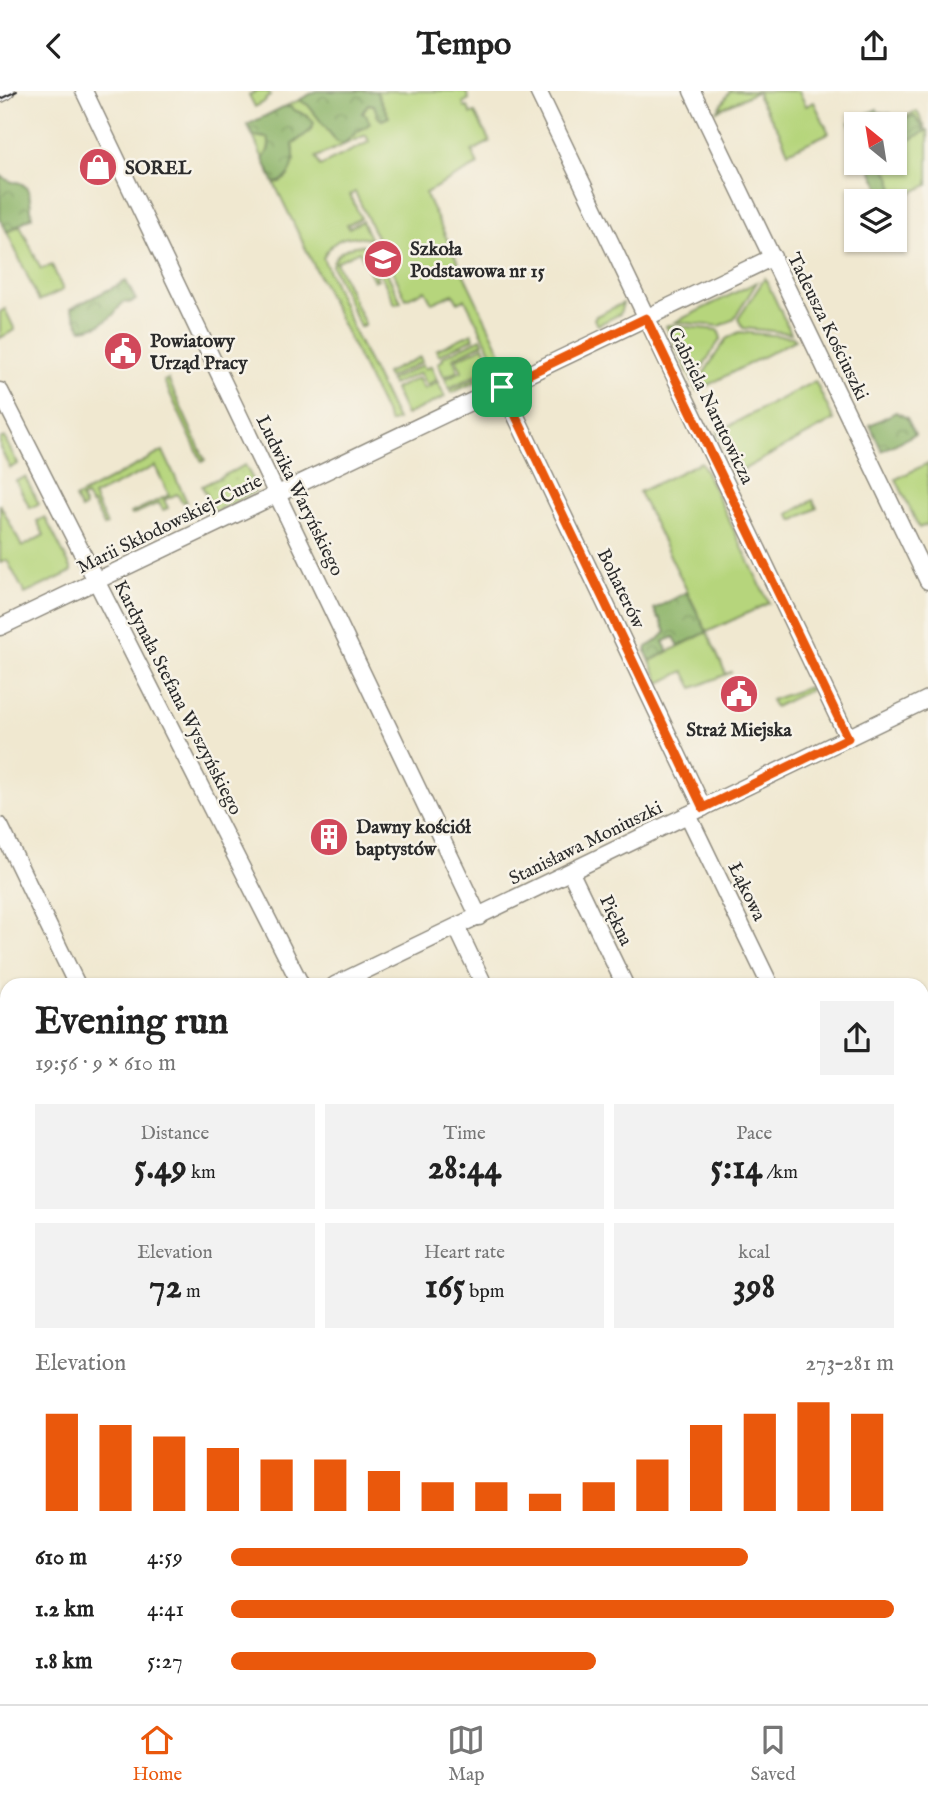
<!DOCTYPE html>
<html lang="en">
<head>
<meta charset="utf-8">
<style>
	:root { --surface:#fff; --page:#f2f2f2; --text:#222; --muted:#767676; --line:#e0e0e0; --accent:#ea580c }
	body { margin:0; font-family:"IM FELL English",serif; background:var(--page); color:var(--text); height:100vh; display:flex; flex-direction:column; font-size:26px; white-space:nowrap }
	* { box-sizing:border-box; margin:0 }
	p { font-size:23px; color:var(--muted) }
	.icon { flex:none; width:38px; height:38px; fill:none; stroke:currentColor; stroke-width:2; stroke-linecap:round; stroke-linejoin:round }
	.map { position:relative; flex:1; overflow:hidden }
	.details { position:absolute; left:0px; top:887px; width:929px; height:726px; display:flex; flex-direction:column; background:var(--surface); border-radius:21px 21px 0 0; box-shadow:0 2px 5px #0004 }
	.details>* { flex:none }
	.needle { width:46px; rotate:330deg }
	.fabs { position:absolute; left:844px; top:21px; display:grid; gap:14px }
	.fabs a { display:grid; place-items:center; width:63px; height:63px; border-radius:0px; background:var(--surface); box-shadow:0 2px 5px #0004; font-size:35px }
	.pin { position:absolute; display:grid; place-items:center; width:60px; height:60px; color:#fff; margin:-30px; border-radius:14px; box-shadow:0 4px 10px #0006 }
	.round { display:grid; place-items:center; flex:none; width:74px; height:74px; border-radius:0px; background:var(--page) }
	.headline { display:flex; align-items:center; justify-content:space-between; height:119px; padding:0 35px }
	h1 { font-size:38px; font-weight:800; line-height:52px }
	.metrics { display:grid; grid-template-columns:repeat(3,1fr); gap:10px; height:119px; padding:7px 35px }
	.metrics div { display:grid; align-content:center; border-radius:0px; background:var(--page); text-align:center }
	.metrics b { font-size:35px; font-weight:800 }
	.metrics small { font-size:19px; font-weight:400 }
	.metrics p { font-size:19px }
	.chart { height:196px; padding:14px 35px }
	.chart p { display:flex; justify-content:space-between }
	.chart svg { width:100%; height:126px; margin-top:7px; stroke:var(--accent); stroke-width:6 }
	ul { padding:0 35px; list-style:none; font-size:23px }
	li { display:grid; grid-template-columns:112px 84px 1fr; align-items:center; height:52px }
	li i { height:18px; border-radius:9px; background:var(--accent) }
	header { display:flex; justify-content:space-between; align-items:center; height:91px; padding:0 35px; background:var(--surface); font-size:32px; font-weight:800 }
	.dock { display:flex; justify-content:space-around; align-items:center; height:98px; border-top:2px solid var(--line); background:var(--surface); font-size:19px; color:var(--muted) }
	.dock a { display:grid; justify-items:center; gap:4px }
	.dock .current { color:var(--accent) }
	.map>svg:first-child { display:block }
	.grass { fill:#b6d57c; stroke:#708054; stroke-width:2; fill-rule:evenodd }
	.forest { fill:url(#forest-crowns); stroke:#5e704c; stroke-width:2 }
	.garden { fill:url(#garden-dots); stroke:#708054; stroke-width:2 }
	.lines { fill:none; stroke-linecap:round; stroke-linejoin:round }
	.minor-casing { stroke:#8e8a7e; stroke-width:19 }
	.minor { stroke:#fff; stroke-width:16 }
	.tram { stroke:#2b2b2b; stroke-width:2 }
	.route-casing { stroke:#fff; stroke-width:14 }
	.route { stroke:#ea580c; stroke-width:9 }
	.labels { text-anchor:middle; stroke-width:5; stroke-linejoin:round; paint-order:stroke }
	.poi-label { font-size:19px; font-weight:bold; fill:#2b2b2b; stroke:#f7f3e8; text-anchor:start }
	.street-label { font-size:19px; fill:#2b2b2b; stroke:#f7f3e8 }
</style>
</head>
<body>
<header><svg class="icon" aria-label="back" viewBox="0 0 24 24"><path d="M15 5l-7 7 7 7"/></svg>Tempo<svg class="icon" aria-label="share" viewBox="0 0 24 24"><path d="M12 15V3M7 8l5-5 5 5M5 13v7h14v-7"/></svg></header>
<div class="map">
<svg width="928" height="1613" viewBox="0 0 928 1613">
	<defs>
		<pattern id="forest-crowns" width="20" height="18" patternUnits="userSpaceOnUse" patternTransform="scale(1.75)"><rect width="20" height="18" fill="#90b66c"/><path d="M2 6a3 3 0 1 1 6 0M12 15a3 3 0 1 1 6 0" fill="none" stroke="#769459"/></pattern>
		<pattern id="garden-dots" width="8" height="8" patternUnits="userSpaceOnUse" patternTransform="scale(1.75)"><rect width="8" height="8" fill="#b6d57c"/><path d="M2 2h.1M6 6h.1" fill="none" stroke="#9db76b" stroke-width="1.8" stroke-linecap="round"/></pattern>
	</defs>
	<rect width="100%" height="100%" fill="#f7f3e8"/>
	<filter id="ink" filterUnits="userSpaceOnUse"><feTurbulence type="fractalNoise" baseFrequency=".0143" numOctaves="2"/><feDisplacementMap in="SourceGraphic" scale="14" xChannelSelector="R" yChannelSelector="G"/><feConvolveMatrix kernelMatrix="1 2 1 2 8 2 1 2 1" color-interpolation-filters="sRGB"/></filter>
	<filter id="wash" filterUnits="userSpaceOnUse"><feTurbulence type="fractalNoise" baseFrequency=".00686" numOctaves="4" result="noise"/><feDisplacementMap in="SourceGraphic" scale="28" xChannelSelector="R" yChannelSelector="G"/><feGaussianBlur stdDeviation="1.57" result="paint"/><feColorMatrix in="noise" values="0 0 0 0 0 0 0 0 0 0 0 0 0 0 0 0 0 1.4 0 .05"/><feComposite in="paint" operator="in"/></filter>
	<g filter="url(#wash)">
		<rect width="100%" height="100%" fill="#f0e8d0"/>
		<!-- grass -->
		<g class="grass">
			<polygon points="257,0 268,0 271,5 265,8 266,10 255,16 249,4"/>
			<path d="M376,0H466L469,8L463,12L465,17L468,16L471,23L475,22L490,51L472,60L478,74L425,102L508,276L452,302L450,299L497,277L495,268L465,208L458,211L453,203L432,212L425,199L406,208L355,101L350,104L361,127L347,134L349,137L362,130L371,149C349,142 333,146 323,167L357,247L397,329L390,332L274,92L280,91L294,59L292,53L301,47L309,25L294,19L290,16H284L299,9L308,14L337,51C368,42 354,35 368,13L374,14L378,26L382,29L388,26ZM366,44L369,51L320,75L316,66Z"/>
			<polygon points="730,0 758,0 718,19"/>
			<polygon points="759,0 799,0 806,15 814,11 829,42 788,61 779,40 758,6"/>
			<polygon points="917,20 926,39 928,39 928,94 893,110 886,110 868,72 894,72 894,33 888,33"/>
			<path d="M253,45L268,47C271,56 268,60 263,68Z"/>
			<polygon points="20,134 41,178 52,174 63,199 39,210 7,141"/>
			<path d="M362,154L369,157L378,163L401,211L395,213L380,182L375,185L378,188L374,190L359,160L336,171L365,233L360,236L332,175C335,161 348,155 362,154Z"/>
			<polygon points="765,187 791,242 743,237 738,228"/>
			<polygon points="757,191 734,228 720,235 675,231"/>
			<polygon points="623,212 620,223 598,234 594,228 596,225"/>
			<polygon points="5,218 15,239 0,247 0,221"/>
			<polygon points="668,234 718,239 721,247 693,291 666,235"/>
			<polygon points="739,241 793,246 795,249 697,300 695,296 726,248"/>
			<polygon points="472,242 474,247 439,264 436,259"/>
			<polygon points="481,247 483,252 453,267 458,280 444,286 438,272 443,269 442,266"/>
			<polygon points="484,255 494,275 449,297 445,288 462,280 456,268"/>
			<polygon points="420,266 422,271 388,287 386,282"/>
			<polygon points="423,274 425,278 431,275 437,289 426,294 420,282 392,294 390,289"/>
			<polygon points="418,287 424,298 438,291 445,306 406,324 394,298"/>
			<polygon points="168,288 205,369 202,371 164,290"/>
			<polygon points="815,290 834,329 737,382 717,341"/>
			<polygon points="4,346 18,373 10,377 0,357 0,348"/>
			<polygon points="163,360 187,411 182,411 177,403 164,409 168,417 163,419 159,412 132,424 131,422 169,404 155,375 93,405 107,434 104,435 93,413 91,414 86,405 81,407 85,416 81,419 75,407"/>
			<polygon points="701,371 769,512 707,541 726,583 732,581 693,597 684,580 660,592 650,570 707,541 639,401"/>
			<polygon points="928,372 928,433 919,437 896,388"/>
			<polygon points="25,386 39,413 30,417 16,390"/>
			<polygon points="813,409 817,417 793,430 789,423"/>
			<polygon points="0,413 22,456 44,444 37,430 45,426 71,477 71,481 25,503 7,469 0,472"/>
			<polygon points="809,596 810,599 775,616 771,609"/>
		</g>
		<!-- forest -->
		<g class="forest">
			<path d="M316,0H376L389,26L382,29L378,26L374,14L368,13L362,22L366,24L370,32C366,37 363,37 358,40C353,44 349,49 343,53L337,51L308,14L299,9Z"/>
			<path d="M283,16H290C300,24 306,21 314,32L310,40L293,53C296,69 293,90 274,92L263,68C268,61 271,56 268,47L253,45L247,34Z"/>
			<polygon points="877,18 878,21 891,23 895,30 914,25 926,40 894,58 894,33 856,33 856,46 849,32"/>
			<path d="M868,72H882C891,85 894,93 895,109L886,110Z"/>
			<path d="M0,84C3,86 6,89 10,90C20,94 12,88 22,93C32,98 30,116 32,126C23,130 16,136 7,141L0,128Z"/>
			<path d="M126,190L136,209L129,212L124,211C119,215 117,219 113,224C105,232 93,237 81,238L71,217Z"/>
			<polygon points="896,321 907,327 915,343 882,360 870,334"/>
			<polygon points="687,501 707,541 679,555 674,546 663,551 668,560 650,570 646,561 647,556 658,549 666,541 660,527 658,527 654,518"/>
		</g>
		<!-- garden -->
		<polygon class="garden" points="245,374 257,396 255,401 214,421 202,395"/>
	</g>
	<g filter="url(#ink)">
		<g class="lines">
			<!-- minor casing -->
			<g class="minor-casing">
				<g id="minor">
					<polyline points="84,0 479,826"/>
					<polyline points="538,0 848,647"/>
					<polyline points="692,0 928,490"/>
					<polyline points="0,3 6,0"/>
					<polyline points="502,296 703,717"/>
					<polyline points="0,300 301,894"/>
					<polyline points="0,536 773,166"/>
					<polyline points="688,724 770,894"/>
					<polyline points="0,735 77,894"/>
					<polyline points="571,782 625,894"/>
					<polyline points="457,837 484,894"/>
					<polyline points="335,894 928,608"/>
					<polyline points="0,1055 7,1051"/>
					<polyline points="922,1156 928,1153"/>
					<polyline points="922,1211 928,1223"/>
					<polyline points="0,1359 7,1374"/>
					<polyline points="922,1519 928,1531"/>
					<polyline points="0,1599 7,1595"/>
					<polyline points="116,1606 119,1613"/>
					<polyline points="315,1606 318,1613"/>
					<polyline points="492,1606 495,1613"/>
					<polyline points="646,1606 649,1613"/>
					<polyline points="825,1606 828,1613"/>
				</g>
			</g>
			<!-- minor -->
			<use href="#minor" class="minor"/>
			<!-- tram -->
			<polyline class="tram" points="0,8 17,0"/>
		</g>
	</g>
	<g class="lines" filter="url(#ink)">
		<!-- route casing -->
		<g class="route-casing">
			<polygon id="route" points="646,227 848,647 703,717 502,296"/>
		</g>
		<!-- route -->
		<use href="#route" class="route"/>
	</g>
	<!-- icons -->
	<defs>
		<g id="shop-disc" transform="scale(2.0125)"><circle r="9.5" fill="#d1495b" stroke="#f7f3e8"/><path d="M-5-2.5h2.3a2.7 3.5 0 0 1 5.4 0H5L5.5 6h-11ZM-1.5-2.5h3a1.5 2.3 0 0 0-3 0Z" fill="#fff"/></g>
		<g id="school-disc" transform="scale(2.0125)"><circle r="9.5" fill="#d1495b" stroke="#f7f3e8"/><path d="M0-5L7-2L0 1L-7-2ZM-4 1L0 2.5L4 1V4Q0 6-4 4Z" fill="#fff"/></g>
		<g id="civic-disc" transform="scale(2.0125)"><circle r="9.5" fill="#d1495b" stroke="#f7f3e8"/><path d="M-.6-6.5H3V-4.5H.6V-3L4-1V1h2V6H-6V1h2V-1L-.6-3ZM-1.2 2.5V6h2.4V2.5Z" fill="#fff"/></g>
		<g id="building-disc" transform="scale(2.0125)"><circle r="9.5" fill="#d1495b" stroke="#f7f3e8"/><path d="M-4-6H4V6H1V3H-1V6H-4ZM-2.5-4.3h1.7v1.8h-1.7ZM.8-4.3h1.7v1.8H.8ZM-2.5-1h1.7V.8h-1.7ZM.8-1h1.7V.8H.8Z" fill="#fff"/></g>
	</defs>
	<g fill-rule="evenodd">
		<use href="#shop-disc" x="98" y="76"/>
		<use href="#school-disc" x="383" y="168"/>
		<use href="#civic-disc" x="123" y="260"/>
		<use href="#civic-disc" x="739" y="603"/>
		<use href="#building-disc" x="329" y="746"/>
	</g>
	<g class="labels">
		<!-- poi labels -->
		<g class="poi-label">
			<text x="125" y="83">SOREL</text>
			<text x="410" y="164">Szkoła<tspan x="410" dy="22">Podstawowa nr 15</tspan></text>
			<text x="150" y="256">Powiatowy<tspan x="150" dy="22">Urząd Pracy</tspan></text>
			<text x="739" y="645" text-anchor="middle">Straż Miejska</text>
			<text x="356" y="742">Dawny kościół<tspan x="356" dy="22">baptystów</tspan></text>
		</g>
		<!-- street labels -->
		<g class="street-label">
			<text transform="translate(829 235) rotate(64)" y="7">Tadeusza Kościuszki</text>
			<text transform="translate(712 314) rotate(64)" y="7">Gabriela Narutowicza</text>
			<text transform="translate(301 404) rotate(64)" y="7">Ludwika Waryńskiego</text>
			<text transform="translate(169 432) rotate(-26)" y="7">Marii Skłodowskiej-Curie</text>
			<text transform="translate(622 497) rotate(64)" y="7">Bohaterów</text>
			<text transform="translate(179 606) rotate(63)" y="7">Kardynała Stefana Wyszyńskiego</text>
			<text transform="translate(585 751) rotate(-26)" y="7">Stanisława Moniuszki</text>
			<text transform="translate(748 800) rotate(64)" y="7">Łąkowa</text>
			<text transform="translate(617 829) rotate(65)" y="7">Piękna</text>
		</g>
	</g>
</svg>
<div class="fabs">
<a><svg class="needle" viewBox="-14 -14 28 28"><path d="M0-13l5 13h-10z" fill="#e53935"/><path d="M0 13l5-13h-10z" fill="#767676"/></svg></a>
<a><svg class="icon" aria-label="layers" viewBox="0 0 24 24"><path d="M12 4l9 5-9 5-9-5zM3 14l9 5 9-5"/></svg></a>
</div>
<div class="pin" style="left:502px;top:296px;background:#1e9e55"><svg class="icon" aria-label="arrive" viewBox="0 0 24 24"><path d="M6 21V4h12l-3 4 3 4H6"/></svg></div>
<section class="details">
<div class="headline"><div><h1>Evening run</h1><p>19:56 · 9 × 610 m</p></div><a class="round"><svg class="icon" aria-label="share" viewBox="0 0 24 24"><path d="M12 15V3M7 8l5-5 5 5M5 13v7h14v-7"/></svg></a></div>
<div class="metrics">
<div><p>Distance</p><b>5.49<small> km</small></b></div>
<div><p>Time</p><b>28:44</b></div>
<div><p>Pace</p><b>5:14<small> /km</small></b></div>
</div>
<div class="metrics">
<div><p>Elevation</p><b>72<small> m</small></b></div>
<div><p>Heart rate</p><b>165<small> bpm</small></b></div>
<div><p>kcal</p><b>398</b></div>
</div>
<div class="chart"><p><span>Elevation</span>273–281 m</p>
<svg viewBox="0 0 160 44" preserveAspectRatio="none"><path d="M5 44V10M15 44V14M25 44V18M35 44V22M45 44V26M55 44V26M65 44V30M75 44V34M85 44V34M95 44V38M105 44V34M115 44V26M125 44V14M135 44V10M145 44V6M155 44V10"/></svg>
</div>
<ul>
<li><b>610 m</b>4:59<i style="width:78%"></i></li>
<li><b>1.2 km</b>4:41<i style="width:100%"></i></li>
<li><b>1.8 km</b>5:27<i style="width:55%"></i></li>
</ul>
</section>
</div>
<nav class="dock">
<a class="current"><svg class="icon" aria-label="home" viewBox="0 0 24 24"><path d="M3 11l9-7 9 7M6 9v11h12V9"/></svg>Home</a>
<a><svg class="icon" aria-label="map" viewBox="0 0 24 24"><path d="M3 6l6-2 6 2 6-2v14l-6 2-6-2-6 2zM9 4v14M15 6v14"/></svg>Map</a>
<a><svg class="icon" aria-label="saved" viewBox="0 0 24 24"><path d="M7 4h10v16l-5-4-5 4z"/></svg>Saved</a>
</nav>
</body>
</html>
